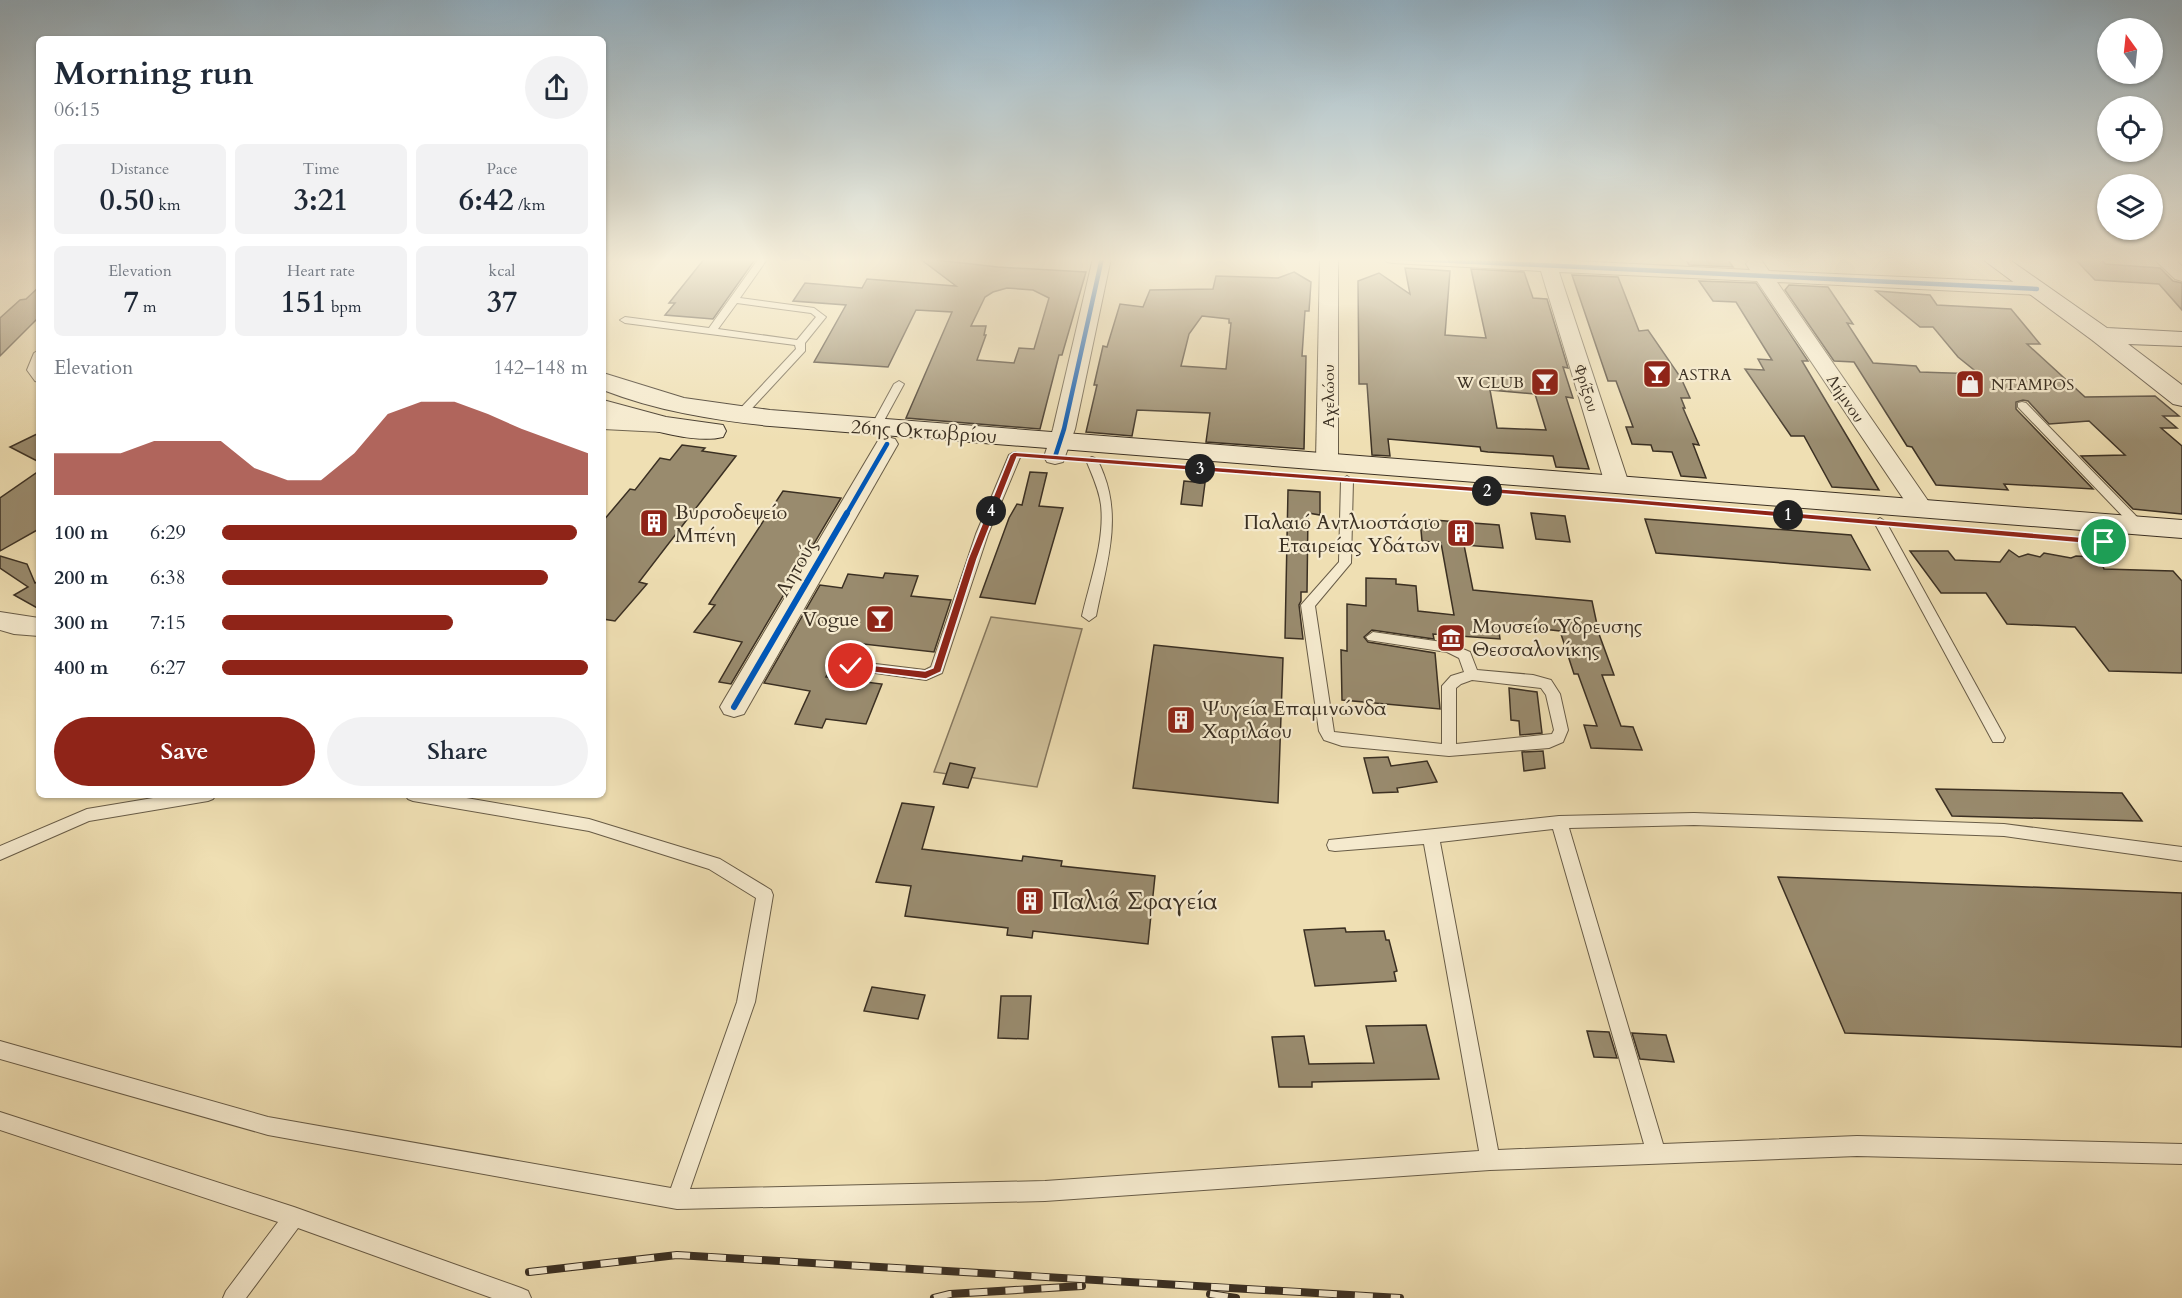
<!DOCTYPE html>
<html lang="en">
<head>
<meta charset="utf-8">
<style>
	:root { --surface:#fff; --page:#f2f2f3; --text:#1f2937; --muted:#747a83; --accent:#8f2418 }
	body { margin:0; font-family:Cardo,serif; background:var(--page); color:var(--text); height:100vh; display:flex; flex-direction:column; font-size:22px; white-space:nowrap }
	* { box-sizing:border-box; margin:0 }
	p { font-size:20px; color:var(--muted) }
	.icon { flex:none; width:33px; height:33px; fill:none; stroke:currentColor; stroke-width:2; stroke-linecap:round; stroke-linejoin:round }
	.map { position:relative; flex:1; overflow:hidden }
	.side { position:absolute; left:36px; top:36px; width:570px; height:762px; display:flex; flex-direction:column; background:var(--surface); border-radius:9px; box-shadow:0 2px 4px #0004 }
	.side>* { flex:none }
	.needle { width:39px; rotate:345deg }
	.controls { position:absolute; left:2097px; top:18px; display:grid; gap:12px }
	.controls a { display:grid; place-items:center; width:66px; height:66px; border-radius:50%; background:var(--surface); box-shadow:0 2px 4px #0004; font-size:30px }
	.pin { position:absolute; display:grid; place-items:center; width:51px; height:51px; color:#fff; margin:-26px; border:3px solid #fff; border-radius:50%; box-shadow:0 2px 6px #0007 }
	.km { position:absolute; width:30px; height:30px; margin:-15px; border-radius:50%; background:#222; color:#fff; font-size:16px; line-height:30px; text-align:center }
	.round { display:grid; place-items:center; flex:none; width:63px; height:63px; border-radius:32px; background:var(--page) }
	.headline { display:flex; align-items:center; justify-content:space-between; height:102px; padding:0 18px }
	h1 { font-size:33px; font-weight:700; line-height:45px }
	.metrics { display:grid; grid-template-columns:repeat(3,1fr); gap:9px; height:102px; padding:6px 18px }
	.metrics div { display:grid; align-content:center; border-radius:9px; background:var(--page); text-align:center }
	.metrics b { font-size:30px; font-weight:700 }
	.metrics small { font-size:16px; font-weight:400 }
	.metrics p { font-size:16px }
	.chart { height:168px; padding:12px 18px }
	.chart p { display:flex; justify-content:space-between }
	.chart svg { width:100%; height:108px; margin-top:6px; fill:var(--accent); opacity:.7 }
	.primary-button { display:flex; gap:12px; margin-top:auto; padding:12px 18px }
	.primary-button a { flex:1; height:69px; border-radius:36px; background:var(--accent); color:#fff; font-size:24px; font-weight:700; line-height:69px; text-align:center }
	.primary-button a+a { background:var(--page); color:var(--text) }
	ul { padding:0 18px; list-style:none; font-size:20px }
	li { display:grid; grid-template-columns:96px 72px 1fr; align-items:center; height:45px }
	li i { height:15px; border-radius:8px; background:var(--accent) }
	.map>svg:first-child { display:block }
	.green { fill:#d0c19b; stroke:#86785f; stroke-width:1.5 }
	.building { fill:#998b6e; stroke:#3b3023; stroke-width:1.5; fill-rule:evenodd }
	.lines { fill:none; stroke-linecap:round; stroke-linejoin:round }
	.service-casing { stroke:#685c47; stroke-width:2 }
	.minor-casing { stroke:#685c47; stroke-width:2 }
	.secondary-casing { stroke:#3b3023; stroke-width:2 }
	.service { fill:#f5eace; fill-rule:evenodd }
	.minor { fill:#f5eace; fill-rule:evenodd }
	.secondary { fill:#f5eace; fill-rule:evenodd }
	.rail-casing { stroke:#3b3023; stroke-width:8 }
	.rail { stroke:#f5eace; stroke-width:6; stroke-dasharray:18; stroke-linecap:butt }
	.cycleway-far1-casing { stroke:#f5eace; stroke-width:8 }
	.cycleway-casing { stroke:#f5eace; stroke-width:10 }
	.cycleway-far1 { stroke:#0057b8; stroke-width:4.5 }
	.cycleway { stroke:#0057b8; stroke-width:6 }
	.route { fill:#8f2418; stroke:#fff; stroke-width:1.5 }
	.labels { text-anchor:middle; stroke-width:4.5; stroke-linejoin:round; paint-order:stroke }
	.far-poi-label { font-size:16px; fill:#3b3023; stroke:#f5eace; text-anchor:start }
	.far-street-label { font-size:16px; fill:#3b3023; stroke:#f5eace }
	.street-label { font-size:20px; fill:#3b3023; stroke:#f5eace }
	.poi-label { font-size:20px; fill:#3b3023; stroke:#f5eace; text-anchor:start }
	.near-poi-label { font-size:24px; fill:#3b3023; stroke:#f5eace; text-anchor:start }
</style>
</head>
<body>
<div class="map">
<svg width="2182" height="1298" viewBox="0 0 2182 1298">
	<rect width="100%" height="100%" fill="#efdfb3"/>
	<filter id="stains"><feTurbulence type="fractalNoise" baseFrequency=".00333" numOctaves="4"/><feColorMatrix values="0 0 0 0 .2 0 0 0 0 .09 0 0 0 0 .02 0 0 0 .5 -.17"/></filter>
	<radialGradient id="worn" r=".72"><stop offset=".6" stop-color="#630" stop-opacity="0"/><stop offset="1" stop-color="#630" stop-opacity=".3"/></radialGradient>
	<!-- green -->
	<polygon class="green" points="991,617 1082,629 1037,787 934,772"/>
	<!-- building -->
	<g class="building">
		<polygon points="705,258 756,258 713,319 665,315 675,303 669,303"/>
		<path d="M919,258L998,267L1086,272L1062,355H1059L1040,429L906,418L952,312L916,310L888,367L814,362L846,305L793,301L805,283L862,288L867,279L956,286ZM1007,288L1033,290L1049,298L1034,349L1019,348L1014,363L977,360L986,335H984L986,326H971L985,297L993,292Z"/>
		<polygon points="1685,258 1727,258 1733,267 1689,265"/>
		<polygon points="2074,258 2100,258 2105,264 2160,268 2173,281 2182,283 2182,310 2159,284 2095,280"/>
		<path d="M1405,268L1450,271L1445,335L1486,338L1471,269L1524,272L1533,298L1547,299L1568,368L1563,367L1573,398L1566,397L1589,469L1556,467L1553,456L1488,452L1481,451L1480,447L1388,439L1390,456L1372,455L1367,384H1359L1358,281L1379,273L1410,294ZM1490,390L1535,394L1546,430L1497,428Z"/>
		<path d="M1294,272L1311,282L1309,311H1305L1302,356H1306L1304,449L1206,442L1210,413L1137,410L1132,436L1086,432L1097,385H1094L1103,346L1107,347L1120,304L1143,307L1150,290L1213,289L1216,276L1278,278ZM1202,316L1229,319V323H1231L1226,369L1181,366L1189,334Z"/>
		<polygon points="1572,275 1618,277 1639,331 1648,330 1681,378 1690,398 1681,398 1685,408 1683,408 1699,445 1693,444 1706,478 1681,476 1672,452 1653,451 1651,445 1632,444 1626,427 1633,427 1616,381 1608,381"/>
		<polygon points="1699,281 1756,283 1808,361 1802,361 1879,490 1832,487 1804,436 1791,436 1745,369 1764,370 1758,359 1772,360 1736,302 1713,301"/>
		<polygon points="1789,285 1828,287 1853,324 1847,323 1873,363 1916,366 1920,372 1979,374 1958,357 1933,327 1920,327 1876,291 1930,295 1937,305 2011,309 2040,344 2027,344 2085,397 2155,396 2179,416 2163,416 2177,428 2161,428 2182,446 2182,514 2133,509 2081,456 2125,455 2089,421 2049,424 2028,401 2023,400 2016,402 2016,409 2093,489 2004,484 2008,490 1936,485 1912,447 1907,446 1854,362 1834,361 1785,290"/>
		<polygon points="39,287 39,317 0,356 0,318 20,300 26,299"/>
		<polygon points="39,433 39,462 10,447"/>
		<polygon points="682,445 705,448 702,451 736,456 639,582 647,584 615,621 603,619 603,521 630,489 635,490 660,458 670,460"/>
		<polygon points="39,471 39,529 0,551 0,498"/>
		<polygon points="1030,472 1047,473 1039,506 1063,508 1035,604 980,597 1009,518 1017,504 1022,505"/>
		<polygon points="1184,481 1205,483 1202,506 1181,504"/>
		<polygon points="1288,490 1320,492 1320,515 1308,513 1307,592 1301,592 1301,601 1299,605 1303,639 1285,638"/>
		<polygon points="783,491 841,498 731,684 719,682 742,642 694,632 715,605 709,604"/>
		<polygon points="1531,513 1565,516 1570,542 1536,539"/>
		<polygon points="1420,519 1499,525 1503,548 1464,545 1473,590 1592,601 1599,634 1614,675 1602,675 1621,726 1633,727 1642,750 1591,748 1584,725 1597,726 1578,674 1574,674 1560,631 1498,624 1500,639 1433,634 1434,639 1372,630 1364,637 1368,642 1435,653 1440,709 1342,700 1341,650 1347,651 1347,604 1366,606 1366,578 1396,579 1396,584 1416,586 1418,611 1454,615 1441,543 1422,541"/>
		<polygon points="1645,519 1851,535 1870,570 1656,553"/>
		<polygon points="2009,550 2019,557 2028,554 2040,557 2044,553 2071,558 2076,556 2094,557 2101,561 2104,569 2173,571 2182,581 2182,673 2109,671 2075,627 2007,624 1986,593 1941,593 1910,551 1948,551 1955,560 2000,562"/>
		<polygon points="0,556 27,564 35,583 39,581 39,609 14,595 28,587 0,568"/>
		<polygon points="885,573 918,576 911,596 951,600 934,652 846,642 826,677 882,684 866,724 826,719 822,728 795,724 810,691 764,683 820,585 842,588 848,574 883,578"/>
		<polygon points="1154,645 1283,658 1278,803 1133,788"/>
		<polygon points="1509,688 1537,692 1542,733 1520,735 1519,721 1511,720"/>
		<polygon points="1543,751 1545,768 1524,771 1522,752"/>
		<polygon points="1388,757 1391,766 1427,761 1437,782 1397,788 1398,792 1373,793 1364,758"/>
		<polygon points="950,763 975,768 968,788 943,784"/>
		<polygon points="1936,789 2122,793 2142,821 1952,816"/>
		<polygon points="902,803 934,807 922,849 1022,861 1023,856 1062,861 1061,866 1155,876 1148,944 1033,931 1032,938 1007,935 1008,928 905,916 911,886 876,882"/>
		<polygon points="1778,877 2182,893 2182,1047 1845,1033"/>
		<polygon points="1345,928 1346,932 1384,931 1386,940 1389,940 1397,971 1394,972 1396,981 1315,986 1304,930"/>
		<polygon points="872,987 925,995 918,1019 864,1011"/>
		<polygon points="1001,996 1031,996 1028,1039 998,1038"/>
		<polygon points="1426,1025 1439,1079 1312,1082 1312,1087 1279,1087 1272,1037 1304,1036 1309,1064 1374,1063 1366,1026"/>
		<polygon points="1587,1031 1609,1032 1617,1058 1594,1057"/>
		<polygon points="1632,1033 1666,1035 1674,1062 1640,1059"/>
	</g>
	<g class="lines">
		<!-- service casing -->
		<g class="service-casing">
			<g id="service">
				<path d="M759,258H768L740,298L814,308L826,317L805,343V351L744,417L740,418L735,415L736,413L796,349L795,345L625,323L620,320L625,317L709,328ZM737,303L811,313L816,317L797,340L718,329Z"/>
				<polygon points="39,350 37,370 39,382 35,381 27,370 34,353"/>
				<polygon points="899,381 904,384 880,428 879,430 871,430 870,428 894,384"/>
				<polygon points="2022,402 2026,403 2141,521 2143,524 2141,527 2133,527 2018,407 2018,403"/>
				<polygon points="1015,452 1021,455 988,534 942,673 926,680 846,669 844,666 846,663 851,661 925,670 931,667 976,534 1009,455"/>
				<path d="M1092,457C1099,459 1101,468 1104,475C1122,522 1105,569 1096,616L1089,621L1082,616C1090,581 1105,541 1101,505C1099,489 1092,475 1086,460Z"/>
				<path d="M1347,476L1353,480L1351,563L1315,606L1334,732L1442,744V686L1451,676L1464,672L1459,658L1447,652L1368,640L1366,637L1373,632L1449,643L1470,652L1477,670L1533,675L1551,680L1560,694L1568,730L1563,742L1549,748L1449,756L1342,746L1324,740L1319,731L1301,605L1339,562L1341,480ZM1472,680L1541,688L1546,695L1554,730L1552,734L1456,744V688L1461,684Z"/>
				<polygon points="1880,518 1886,522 2003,734 2005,738 2003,742 1993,742 1874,522"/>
				<polygon points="171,795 216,795 213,799 208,801 89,821 0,860 0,846 87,809"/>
				<path d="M405,795H449L589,819L720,859L771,890L773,895L755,1002L690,1189L1045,1181L1479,1151L1424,844L1335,851L1329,850L1327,845L1329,840L1559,816L1694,813L2004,824L2182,847V861L2004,836L1694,825L1569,828L1663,1144L1857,1136L2182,1144V1164L1857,1156L1490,1170L1045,1201L677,1209L268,1135L0,1059V1041L268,1117L671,1188L737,1002L756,898L709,869L589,831L413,801L408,799ZM1553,829L1644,1144L1498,1150L1440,842Z"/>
				<polygon points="0,1112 294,1207 521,1288 528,1291 531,1298 492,1298 298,1228 246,1298 223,1298 226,1291 278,1222 0,1130"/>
			</g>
		</g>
		<!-- minor casing -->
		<g class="minor-casing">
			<g id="minor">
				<polygon points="1093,258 1111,258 1075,429 1063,462 1055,464 1047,462 1044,457 1053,429"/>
				<polygon points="1320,258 1338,258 1338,461 1335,466 1327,468 1319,466 1316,461"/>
				<polygon points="1384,258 1555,258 1556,260 1750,270 1746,264 1749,260 1761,260 1769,271 2037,283 2044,285 2046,289 2044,293 2037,295 1777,282 1933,508 1929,513 1921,515 1913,513 1757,281 1559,272 1629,484 1625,489 1617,491 1609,489 1605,484 1541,271 1393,263 1387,262"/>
				<polygon points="2153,258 2173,258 2182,266 2182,281 2175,279"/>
				<polygon points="603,415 662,418 670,420 673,425 670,430 662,432 603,429"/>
				<polygon points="887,437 895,439 898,444 744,714 734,717 724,714 720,707 724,700 876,444 879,439"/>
				<polygon points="0,612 39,618 39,636 14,634 0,630"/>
			</g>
		</g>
		<!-- secondary casing -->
		<g class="secondary-casing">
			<g id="secondary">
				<polygon points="1981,258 2007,258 2107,328 2182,332 2182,346 2128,344 2182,385 2182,406 2173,404 2092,340"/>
				<path d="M603,373L684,398L770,410L2182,520V538L770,426C713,420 657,411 603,390Z"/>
				<path d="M603,400L666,417L723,425L726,431L723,437C691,445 635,425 603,416Z"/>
			</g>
		</g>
		<!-- service -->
		<use href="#service" class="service"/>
		<!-- minor -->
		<use href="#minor" class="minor"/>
		<!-- secondary -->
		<use href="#secondary" class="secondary"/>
		<!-- rail casing -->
		<g class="rail-casing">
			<g id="rail">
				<polyline points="529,1272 677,1255 1400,1298"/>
				<polyline points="1210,1294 1236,1298"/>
				<polyline points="934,1298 950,1294 1082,1286"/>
			</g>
		</g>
		<!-- rail -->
		<use href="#rail" class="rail"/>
		<!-- cycleway-far1 casing -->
		<g class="cycleway-far1-casing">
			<g id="cycleway-far1">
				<polyline points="1393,258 2037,289"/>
				<polyline points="1055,457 1064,429 1102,258"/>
				<polyline points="846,515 887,444"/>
			</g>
		</g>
		<!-- cycleway casing -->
		<g class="cycleway-casing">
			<polyline id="cycleway" points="734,707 847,513"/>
		</g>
		<!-- cycleway-far1 -->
		<use href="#cycleway-far1" class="cycleway-far1"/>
		<!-- cycleway -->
		<use href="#cycleway" class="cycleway"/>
	</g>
	<!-- sky -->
	<linearGradient id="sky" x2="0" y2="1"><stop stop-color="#92aebf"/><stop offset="0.59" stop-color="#f8f1dd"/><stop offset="1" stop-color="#f8f1dd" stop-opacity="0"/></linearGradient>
	<rect width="2182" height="440" fill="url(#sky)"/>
	<!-- route -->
	<polygon class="route" points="1014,452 1620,498 2104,539 2109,542 2104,545 1620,503 1017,457 977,559 941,672 926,679 848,669 846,666 851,663 925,671 933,668 968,559 1010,455"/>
	<!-- icons -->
	<defs>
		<g id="bar-square" transform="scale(1.5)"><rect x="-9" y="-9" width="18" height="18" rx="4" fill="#8f2418" stroke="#f5eace"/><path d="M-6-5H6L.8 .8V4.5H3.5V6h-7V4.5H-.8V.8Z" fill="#fff"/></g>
		<g id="shop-square" transform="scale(1.5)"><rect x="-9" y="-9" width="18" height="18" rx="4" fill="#8f2418" stroke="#f5eace"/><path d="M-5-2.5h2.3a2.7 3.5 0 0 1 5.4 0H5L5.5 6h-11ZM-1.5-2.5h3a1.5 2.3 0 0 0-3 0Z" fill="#fff"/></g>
		<g id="building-square" transform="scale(1.5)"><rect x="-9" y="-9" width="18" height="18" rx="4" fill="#8f2418" stroke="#f5eace"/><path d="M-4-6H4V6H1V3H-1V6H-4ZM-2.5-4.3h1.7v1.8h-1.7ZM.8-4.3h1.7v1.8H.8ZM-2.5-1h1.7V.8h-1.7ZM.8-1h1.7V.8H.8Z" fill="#fff"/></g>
		<g id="museum-square" transform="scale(1.5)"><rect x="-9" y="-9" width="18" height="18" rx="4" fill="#8f2418" stroke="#f5eace"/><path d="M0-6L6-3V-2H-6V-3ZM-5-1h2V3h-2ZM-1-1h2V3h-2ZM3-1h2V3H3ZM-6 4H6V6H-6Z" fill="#fff"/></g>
	</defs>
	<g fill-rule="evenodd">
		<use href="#bar-square" x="1657" y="374"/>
		<use href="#bar-square" x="1545" y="382"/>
		<use href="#shop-square" x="1970" y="384"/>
		<use href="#building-square" x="654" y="523"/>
		<use href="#building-square" x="1461" y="533"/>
		<use href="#bar-square" x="880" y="619"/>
		<use href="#museum-square" x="1451" y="638"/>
		<use href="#building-square" x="1181" y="720"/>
		<use href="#building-square" x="1030" y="901"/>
	</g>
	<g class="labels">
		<!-- far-poi labels -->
		<g class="far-poi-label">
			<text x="1678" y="380">ASTRA</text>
			<text x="1524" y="388" text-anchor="end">W CLUB</text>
			<text x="1991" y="390">NTAMPOS</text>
		</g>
		<!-- far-street labels -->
		<g class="far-street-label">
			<text transform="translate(1587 388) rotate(73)" y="6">Φρίξου</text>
			<text transform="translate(1328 396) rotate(-90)" y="6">Αχελώου</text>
			<text transform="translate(1846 398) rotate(56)" y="6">Λήμνου</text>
		</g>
		<!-- street labels -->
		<g class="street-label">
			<text transform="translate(924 431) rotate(4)" y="7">26ης Οκτωβρίου</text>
			<text transform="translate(796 567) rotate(-60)" y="7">Λητούς</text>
		</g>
		<!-- poi labels -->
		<g class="poi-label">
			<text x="675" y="519">Βυρσοδεψείο<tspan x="675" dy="23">Μπένη</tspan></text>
			<text x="1440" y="529" text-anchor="end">Παλαιό Αντλιοστάσιο<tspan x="1440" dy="23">Εταιρείας Υδάτων</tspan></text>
			<text x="859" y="626" text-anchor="end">Vogue</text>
			<text x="1472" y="633">Μουσείο Ύδρευσης<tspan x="1472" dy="23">Θεσσαλονίκης</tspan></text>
			<text x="1202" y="715">Ψυγεία Επαμινώνδα<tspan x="1202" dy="23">Χαριλάου</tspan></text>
		</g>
		<!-- near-poi labels -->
		<g class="near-poi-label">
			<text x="1051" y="909">Παλιά Σφαγεία</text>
		</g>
	</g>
	<rect width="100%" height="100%" filter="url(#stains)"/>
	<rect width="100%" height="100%" fill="url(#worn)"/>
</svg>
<div class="controls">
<a><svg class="needle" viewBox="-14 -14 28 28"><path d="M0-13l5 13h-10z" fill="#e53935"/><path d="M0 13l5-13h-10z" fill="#747a83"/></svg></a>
<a><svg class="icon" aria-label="locate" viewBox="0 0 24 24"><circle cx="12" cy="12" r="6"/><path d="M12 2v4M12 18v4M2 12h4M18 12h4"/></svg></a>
<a><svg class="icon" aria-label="layers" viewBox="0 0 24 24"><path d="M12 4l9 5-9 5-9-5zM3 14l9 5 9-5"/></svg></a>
</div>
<div class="pin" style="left:2104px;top:542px;background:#1e9e55"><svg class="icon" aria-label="arrive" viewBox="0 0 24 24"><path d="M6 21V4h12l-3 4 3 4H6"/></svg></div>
<div class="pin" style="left:851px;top:666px;background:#d93025"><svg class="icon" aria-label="check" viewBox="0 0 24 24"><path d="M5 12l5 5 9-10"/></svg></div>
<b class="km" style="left:1788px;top:515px">1</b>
<b class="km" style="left:1487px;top:491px">2</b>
<b class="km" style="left:1200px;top:469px">3</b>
<b class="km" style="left:991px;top:511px">4</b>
<section class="side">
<div class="headline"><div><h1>Morning run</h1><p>06:15</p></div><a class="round"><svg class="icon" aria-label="share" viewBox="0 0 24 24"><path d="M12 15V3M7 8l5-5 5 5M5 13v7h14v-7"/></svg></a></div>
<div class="metrics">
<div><p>Distance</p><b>0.50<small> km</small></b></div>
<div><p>Time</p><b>3:21</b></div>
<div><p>Pace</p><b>6:42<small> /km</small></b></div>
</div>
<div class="metrics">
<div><p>Elevation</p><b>7<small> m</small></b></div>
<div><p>Heart rate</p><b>151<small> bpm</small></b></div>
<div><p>kcal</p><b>37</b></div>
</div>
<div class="chart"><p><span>Elevation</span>142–148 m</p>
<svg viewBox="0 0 160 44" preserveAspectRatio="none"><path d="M0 44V27L10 27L20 27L30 22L40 22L50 22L60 33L70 38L80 38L90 27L100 11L110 6L120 6L130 11L140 17L150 22L160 27V44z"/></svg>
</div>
<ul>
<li><b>100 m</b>6:29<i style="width:97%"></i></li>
<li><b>200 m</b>6:38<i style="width:89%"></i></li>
<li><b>300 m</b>7:15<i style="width:63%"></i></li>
<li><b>400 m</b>6:27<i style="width:100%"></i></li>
</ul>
<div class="primary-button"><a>Save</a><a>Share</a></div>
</section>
</div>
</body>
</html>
